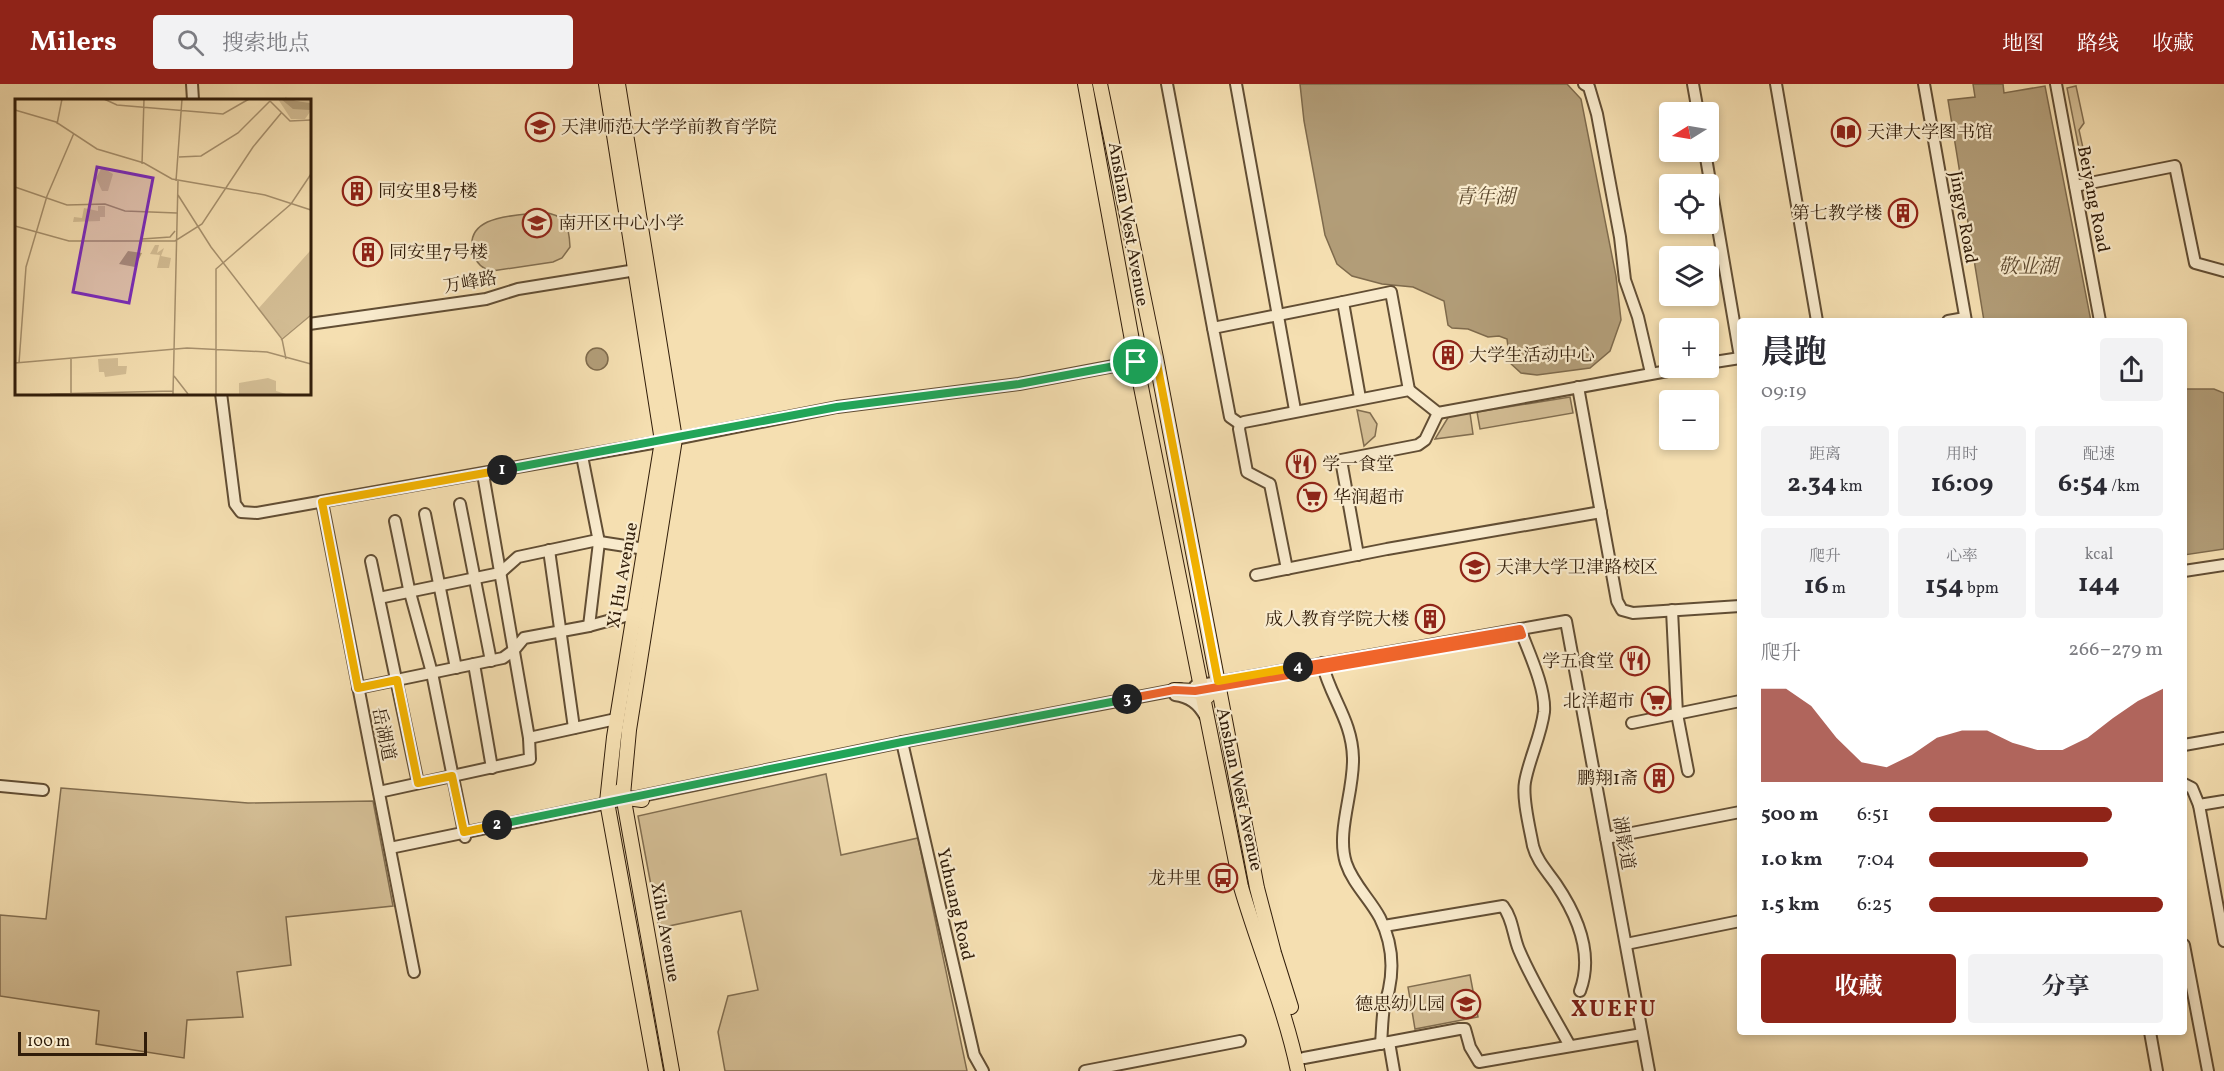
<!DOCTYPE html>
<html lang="zh">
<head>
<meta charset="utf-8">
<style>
	:root { --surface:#fff; --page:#f2f2f3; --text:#2b2b33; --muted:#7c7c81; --accent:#8f2418 }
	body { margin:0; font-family:Vollkorn,"Noto Serif SC",serif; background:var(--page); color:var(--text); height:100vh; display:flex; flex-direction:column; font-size:22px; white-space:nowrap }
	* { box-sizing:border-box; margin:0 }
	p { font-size:20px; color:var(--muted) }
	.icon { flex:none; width:33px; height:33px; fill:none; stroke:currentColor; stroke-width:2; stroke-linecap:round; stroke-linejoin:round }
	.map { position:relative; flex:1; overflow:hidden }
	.panel { position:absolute; left:1737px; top:234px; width:450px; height:717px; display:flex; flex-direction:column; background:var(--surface); border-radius:6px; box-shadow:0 3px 9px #0003 }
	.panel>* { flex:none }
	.needle { width:39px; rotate:259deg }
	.controls { position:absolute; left:1659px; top:18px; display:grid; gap:12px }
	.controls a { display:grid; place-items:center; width:60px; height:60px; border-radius:6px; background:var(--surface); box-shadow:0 3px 9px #0003; font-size:30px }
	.scale { position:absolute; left:18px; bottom:15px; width:129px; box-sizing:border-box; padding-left:6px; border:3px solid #311d0a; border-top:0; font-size:16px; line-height:21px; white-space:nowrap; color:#311d0a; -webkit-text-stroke:4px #f8eacc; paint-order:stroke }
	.pin { position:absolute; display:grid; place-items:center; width:51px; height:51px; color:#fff; margin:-26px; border:3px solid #fff; border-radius:50%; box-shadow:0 2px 6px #0007 }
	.km { position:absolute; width:30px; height:30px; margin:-15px; border-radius:50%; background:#222; color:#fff; font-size:16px; line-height:30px; text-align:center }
	.round { display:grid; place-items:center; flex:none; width:63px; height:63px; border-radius:6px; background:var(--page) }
	.head { display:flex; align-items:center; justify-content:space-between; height:102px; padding:0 24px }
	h1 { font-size:33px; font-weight:700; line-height:45px }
	.metrics { display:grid; grid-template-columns:repeat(3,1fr); gap:9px; height:102px; padding:6px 24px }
	.metrics div { display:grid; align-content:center; border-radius:6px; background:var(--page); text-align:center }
	.metrics b { font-size:26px; font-weight:700 }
	.metrics small { font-size:16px; font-weight:400 }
	.metrics p { font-size:16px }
	.chart { height:168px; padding:12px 24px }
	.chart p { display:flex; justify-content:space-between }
	.chart svg { width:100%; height:108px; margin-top:6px; fill:var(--accent); opacity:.7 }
	.action { display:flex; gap:12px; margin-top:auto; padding:12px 24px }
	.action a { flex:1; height:69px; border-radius:6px; background:var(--accent); color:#fff; font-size:24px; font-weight:700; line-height:69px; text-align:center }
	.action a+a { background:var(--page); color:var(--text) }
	ul { padding:0 24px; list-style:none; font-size:20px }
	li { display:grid; grid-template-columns:96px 72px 1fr; align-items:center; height:45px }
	li i { height:15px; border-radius:8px; background:var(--accent) }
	header { display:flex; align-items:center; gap:36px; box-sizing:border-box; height:84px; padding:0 30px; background:var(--accent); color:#fff }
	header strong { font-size:28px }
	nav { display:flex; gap:33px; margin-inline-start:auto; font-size:21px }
	.search { width:420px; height:54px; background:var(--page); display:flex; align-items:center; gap:15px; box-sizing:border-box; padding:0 21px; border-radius:6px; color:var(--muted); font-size:22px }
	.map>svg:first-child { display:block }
	.green { fill:#d4be95; stroke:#826e50; stroke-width:1.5 }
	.water { fill:#b29d78; stroke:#7e6a4c; stroke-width:1.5 }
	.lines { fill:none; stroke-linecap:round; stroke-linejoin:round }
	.minor-casing { stroke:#624e34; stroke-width:14 }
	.major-casing { stroke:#311d0a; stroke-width:16 }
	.minor { stroke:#f8eacc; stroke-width:10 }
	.major { stroke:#f5dfb1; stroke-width:14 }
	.split-1-casing { stroke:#fff; stroke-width:12 }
	.split-2-casing { stroke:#fff; stroke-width:12 }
	.split-3-casing { stroke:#fff; stroke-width:12 }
	.split-4-casing { stroke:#fff; stroke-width:12 }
	.split-5-casing { stroke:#fff; stroke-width:12 }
	.split-1 { stroke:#22a559; stroke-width:8 }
	.split-2 { stroke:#f5b400; stroke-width:8 }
	.split-3 { stroke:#22a559; stroke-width:8 }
	.split-4 { stroke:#f0652b; stroke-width:8 }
	.split-5 { stroke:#f5b400; stroke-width:8 }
	.labels { text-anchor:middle; stroke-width:4.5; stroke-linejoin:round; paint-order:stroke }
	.poi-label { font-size:18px; fill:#311d0a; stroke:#f8eacc; text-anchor:start }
	.street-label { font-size:18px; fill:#311d0a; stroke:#f8eacc }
	.water-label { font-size:20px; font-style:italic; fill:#5e4a30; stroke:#f8eacc }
	.district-label { font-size:24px; font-weight:bold; letter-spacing:1.5px; fill:#7a1f14; stroke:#f8eacc }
	.inset-river { fill:none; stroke:#b29d78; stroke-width:3 }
	.inset-road { fill:none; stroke:#a7916e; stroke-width:1.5 }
	.view { fill:#7b2cbf; fill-opacity:0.15; stroke:#7b2cbf; stroke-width:3 }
	.inset-edge { fill:none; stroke:#311d0a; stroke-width:3 }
</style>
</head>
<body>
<header>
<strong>Milers</strong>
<div class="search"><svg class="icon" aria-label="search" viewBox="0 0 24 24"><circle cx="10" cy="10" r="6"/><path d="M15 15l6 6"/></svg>搜索地点</div>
<nav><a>地图</a><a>路线</a><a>收藏</a></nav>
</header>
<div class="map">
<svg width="2224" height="987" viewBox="0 0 2224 987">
	<rect width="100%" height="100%" fill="#f5dfb1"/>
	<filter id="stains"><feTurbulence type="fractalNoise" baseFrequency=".00333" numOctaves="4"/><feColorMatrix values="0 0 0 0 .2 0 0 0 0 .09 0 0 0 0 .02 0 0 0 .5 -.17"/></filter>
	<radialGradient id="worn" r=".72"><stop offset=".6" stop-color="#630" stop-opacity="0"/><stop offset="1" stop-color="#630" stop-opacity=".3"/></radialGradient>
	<!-- green -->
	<g class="green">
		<polygon points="2076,2 2084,39 2079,46 2085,73 2081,75 2067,4"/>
		<path d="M542,128C566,131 569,140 570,163L562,174L553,178L492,187C482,185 476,179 473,169C463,130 517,132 542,128Z"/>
		<polygon points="1570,313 1573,329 1480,345 1477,328"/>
		<polygon points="1357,326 1370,329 1377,340 1375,352 1364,362"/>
		<polygon points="1470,329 1473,350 1435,355 1449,332"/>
		<polygon points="826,690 841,771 918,754 967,987 725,987 718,948 728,912 758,906 741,827 659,844 638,732"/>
		<polygon points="61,704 248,719 373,717 393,822 286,833 291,881 237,888 243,933 187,936 184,974 96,960 99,927 0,912 0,831 46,835"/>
		<polygon points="1470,891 1478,933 1415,945 1408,903"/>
	</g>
	<!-- water -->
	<g class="water">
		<polygon points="1300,0 1567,0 1581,15 1616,192 1621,236 1610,267 1590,284 1537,291 1521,289 1510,279 1507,255 1499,252 1488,253 1468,245 1452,244 1448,241 1444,217 1413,203 1382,200 1352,192 1337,180 1325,151 1304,37"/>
		<polygon points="1973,0 2003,0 2004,9 2045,2 2091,237 1984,237 1948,16 1975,13"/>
		<circle cx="597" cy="275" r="11"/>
		<polygon points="2184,305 2214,305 2224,309 2224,465 2184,471"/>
	</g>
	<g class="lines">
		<!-- minor casing -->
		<g class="minor-casing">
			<g id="minor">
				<polyline points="192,0 193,16"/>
				<polyline points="1167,0 1213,244"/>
				<polyline points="1236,0 1295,326"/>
				<polyline points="1584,0 1589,3 1597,30 1620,153 1625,196 1638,233 1651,289"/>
				<polyline points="1693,0 1698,28"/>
				<polyline points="1776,0 1817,237"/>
				<polyline points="1924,0 1966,237"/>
				<polyline points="2056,0 2100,237"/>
				<polyline points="1705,68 1740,273"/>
				<polyline points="2075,102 2175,82 2195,179 2224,187"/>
				<polyline points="1343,218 1391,208 1409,306"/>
				<polyline points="1948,237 1965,234"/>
				<polyline points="309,240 486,215 518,205 636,186"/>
				<polyline points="1708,279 1740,274"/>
				<polyline points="1578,303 1617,517 1622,526 1633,529 1740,522"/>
				<polyline points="221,309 235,420 241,428 257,429 675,355 837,323 1019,300 1156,274"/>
				<polyline points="1240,340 1230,333 1213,244 1343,218 1360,314"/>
				<polyline points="582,372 599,458 589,542"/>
				<polyline points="322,418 414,888"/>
				<polyline points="460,420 491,577"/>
				<polyline points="425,430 456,584"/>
				<polyline points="395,437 409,505 432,589 465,753"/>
				<polyline points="549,466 574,644"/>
				<polyline points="1358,471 1341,376 1418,361 1425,356 1438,329"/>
				<polyline points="371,477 418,699"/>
				<polyline points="1287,485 1270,400 1247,388 1239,345 1240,340 1244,338 1409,306 1438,329 1684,284"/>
				<polyline points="2184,487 2224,481"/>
				<polyline points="1256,491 1387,465 1601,428"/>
				<polyline points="379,514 500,489 518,473 593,457 645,465"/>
				<polyline points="1672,526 1677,630 1688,687"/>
				<path d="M1520,545C1528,567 1546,604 1544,628C1541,652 1529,675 1525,698C1522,715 1530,745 1533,762C1537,777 1547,787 1556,800C1577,831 1594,870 1580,907"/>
				<path d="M1322,579C1331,615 1352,636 1353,674C1354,708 1336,748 1346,779C1353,800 1370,815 1380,834C1391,856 1394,881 1389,905C1388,911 1385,917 1384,923C1382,935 1382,948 1381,960"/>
				<polyline points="474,580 492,684"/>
				<polyline points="1195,602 1566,537 1649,987"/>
				<polyline points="358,604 503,574 514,566 524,554 589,542 633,530 640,532"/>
				<path d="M1175,611C1189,613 1198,619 1205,632"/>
				<polyline points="1632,639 1740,617"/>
				<polyline points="529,654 616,635"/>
				<polyline points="902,658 974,971 983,987"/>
				<polyline points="2184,661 2224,654"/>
				<polyline points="2184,700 2192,704 2199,721 2224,717"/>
				<polyline points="0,702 43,706"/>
				<polyline points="379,708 530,675 529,654 483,390"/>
				<polyline points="2199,721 2224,857"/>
				<polyline points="1606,754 1740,728"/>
				<polyline points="390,764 902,658 1180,605"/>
				<path d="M1384,842L1503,822C1513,835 1513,852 1519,866C1533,899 1553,931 1570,962"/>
				<polyline points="1626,860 1740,837"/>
				<polyline points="2184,861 2208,987"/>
				<polyline points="2150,948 2157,987"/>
				<polyline points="1389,958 1394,987"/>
				<polyline points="1304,974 1459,945 1465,945 1470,963 1479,978 1642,950"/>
				<polyline points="1085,987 1240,957"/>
			</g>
		</g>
		<!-- major casing -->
		<g class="major-casing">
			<g id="major">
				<polyline points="606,0 662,357 614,653 607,718 656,987"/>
				<polyline points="618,0 675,355 629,646 623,711 672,987"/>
				<path d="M1085,0L1136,278L1241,803C1259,865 1285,924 1298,987"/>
				<polyline points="1100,0 1156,274 1257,804 1274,869 1291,923"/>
				<polyline points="1174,606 1195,607 1208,612"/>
				<polyline points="620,707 627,714 642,716"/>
			</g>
		</g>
		<!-- minor -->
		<use href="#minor" class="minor"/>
		<!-- major -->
		<use href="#major" class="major"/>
	</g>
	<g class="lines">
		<!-- split-1 casing -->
		<g class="split-1-casing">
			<polyline id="split-1" points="502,386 837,323 1019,300 1136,278"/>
		</g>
		<!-- split-2 casing -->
		<g class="split-2-casing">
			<polyline id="split-2" points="497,741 464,748 452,692 418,699 397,596 358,604 322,418 502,386"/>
		</g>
		<!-- split-3 casing -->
		<g class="split-3-casing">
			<polyline id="split-3" points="497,741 902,658 1127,615"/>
		</g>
		<!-- split-4 casing -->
		<g class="split-4-casing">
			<polyline id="split-4" points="1127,615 1174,606 1195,607 1323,585 1322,579 1520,545 1522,551 1323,585 1322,579 1298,583"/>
		</g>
		<!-- split-5 casing -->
		<g class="split-5-casing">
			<polyline id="split-5" points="1136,278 1156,274 1218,597 1298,583"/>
		</g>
		<!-- split-1 -->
		<use href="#split-1" class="split-1"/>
		<!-- split-2 -->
		<use href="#split-2" class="split-2"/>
		<!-- split-3 -->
		<use href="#split-3" class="split-3"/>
		<!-- split-4 -->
		<use href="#split-4" class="split-4"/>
		<!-- split-5 -->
		<use href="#split-5" class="split-5"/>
	</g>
	<!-- icons -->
	<defs>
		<g id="university-ring" transform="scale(1.5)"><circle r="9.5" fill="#f8eacc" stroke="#8f2418" stroke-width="1.5"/><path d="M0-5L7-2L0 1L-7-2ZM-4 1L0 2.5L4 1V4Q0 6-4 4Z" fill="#8f2418"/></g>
		<g id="library-ring" transform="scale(1.5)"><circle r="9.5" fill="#f8eacc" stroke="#8f2418" stroke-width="1.5"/><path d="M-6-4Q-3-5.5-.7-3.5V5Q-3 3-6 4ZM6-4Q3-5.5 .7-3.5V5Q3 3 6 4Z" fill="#8f2418"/></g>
		<g id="building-ring" transform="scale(1.5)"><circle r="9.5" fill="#f8eacc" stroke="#8f2418" stroke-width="1.5"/><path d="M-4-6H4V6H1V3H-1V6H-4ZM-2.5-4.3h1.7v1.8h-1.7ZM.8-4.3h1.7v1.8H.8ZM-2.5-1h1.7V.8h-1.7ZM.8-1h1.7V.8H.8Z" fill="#8f2418"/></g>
		<g id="school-ring" transform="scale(1.5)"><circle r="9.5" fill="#f8eacc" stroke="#8f2418" stroke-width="1.5"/><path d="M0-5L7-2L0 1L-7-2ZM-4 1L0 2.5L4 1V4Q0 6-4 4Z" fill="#8f2418"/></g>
		<g id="restaurant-ring" transform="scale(1.5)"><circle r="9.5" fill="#f8eacc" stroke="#8f2418" stroke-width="1.5"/><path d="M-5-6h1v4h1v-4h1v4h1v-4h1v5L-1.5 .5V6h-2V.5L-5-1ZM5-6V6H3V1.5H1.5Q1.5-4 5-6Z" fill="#8f2418"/></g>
		<g id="supermarket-ring" transform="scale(1.5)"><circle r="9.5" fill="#f8eacc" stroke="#8f2418" stroke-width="1.5"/><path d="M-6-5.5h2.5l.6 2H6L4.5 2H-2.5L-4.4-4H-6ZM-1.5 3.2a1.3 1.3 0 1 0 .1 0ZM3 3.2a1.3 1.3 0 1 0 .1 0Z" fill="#8f2418"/></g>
		<g id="bus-ring" transform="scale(1.5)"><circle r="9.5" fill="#f8eacc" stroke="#8f2418" stroke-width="1.5"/><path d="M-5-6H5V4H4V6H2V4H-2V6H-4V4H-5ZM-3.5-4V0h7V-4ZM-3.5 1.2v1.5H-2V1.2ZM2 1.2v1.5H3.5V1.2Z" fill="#8f2418"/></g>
	</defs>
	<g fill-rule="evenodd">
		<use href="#university-ring" x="540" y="43"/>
		<use href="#library-ring" x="1846" y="48"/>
		<use href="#building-ring" x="357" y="107"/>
		<use href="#building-ring" x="1903" y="129"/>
		<use href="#school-ring" x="537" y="139"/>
		<use href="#building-ring" x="368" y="168"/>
		<use href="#building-ring" x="1448" y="271"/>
		<use href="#restaurant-ring" x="1301" y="380"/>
		<use href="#supermarket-ring" x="1312" y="413"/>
		<use href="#university-ring" x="1475" y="483"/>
		<use href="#building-ring" x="1430" y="535"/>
		<use href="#restaurant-ring" x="1635" y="577"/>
		<use href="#supermarket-ring" x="1656" y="617"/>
		<use href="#building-ring" x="1659" y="694"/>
		<use href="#bus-ring" x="1223" y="794"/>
		<use href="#school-ring" x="1466" y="920"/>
	</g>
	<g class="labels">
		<!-- poi labels -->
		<g class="poi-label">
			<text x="561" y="49">天津师范大学学前教育学院</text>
			<text x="1867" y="54">天津大学图书馆</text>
			<text x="378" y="113">同安里8号楼</text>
			<text x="1882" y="135" text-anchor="end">第七教学楼</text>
			<text x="558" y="145">南开区中心小学</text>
			<text x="389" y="174">同安里7号楼</text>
			<text x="1469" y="277">大学生活动中心</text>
			<text x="1322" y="386">学一食堂</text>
			<text x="1333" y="419">华润超市</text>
			<text x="1496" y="489">天津大学卫津路校区</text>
			<text x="1409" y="541" text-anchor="end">成人教育学院大楼</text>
			<text x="1614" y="583" text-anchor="end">学五食堂</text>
			<text x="1635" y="623" text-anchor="end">北洋超市</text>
			<text x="1638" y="700" text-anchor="end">鹏翔1斋</text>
			<text x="1202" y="800" text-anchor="end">龙井里</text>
			<text x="1445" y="926" text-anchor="end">德思幼儿园</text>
		</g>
		<!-- street labels -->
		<g class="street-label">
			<text transform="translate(2094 115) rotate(79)" y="6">Beiyang Road</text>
			<text transform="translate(1964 133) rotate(80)" y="6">Jingye Road</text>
			<text transform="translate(1129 140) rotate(80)" y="6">Anshan West Avenue</text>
			<text transform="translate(470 198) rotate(-10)" y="6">万峰路</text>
			<text transform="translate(622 491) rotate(-80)" y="6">Xi Hu Avenue</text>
			<text transform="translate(384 650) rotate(78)" y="6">岳湖道</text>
			<text transform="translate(1240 705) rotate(78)" y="6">Anshan West Avenue</text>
			<text transform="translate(1624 759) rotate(80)" y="6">湖影道</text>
			<text transform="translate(956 820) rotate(77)" y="6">Yuhuang Road</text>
			<text transform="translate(666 848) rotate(80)" y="6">Xihu Avenue</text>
		</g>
		<!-- water labels -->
		<g class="water-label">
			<text x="1485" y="119">青年湖</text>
			<text x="2028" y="189">敬业湖</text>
		</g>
		<!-- district labels -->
		<g class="district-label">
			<text x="1614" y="932">XUEFU</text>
		</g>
	</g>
	<!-- overview -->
	<g transform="translate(15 15)">
		<rect width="296" height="296" fill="#f5dfb1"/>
		<path d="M263,0L295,1V13L290,20H276ZM87,68L98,75L93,92H87L81,79ZM83,107H90V118H85V122L58,123L59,118L67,119L69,109L83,112ZM140,146H144L142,154L149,149L146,157L156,159L154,169H142L145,156L135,155ZM295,152V216L267,239L243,210ZM103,259V267H112L111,275L90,278L89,273H84L83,260ZM253,279L261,282V292L271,295H224V284Z" fill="#d4be95"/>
		<path d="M266,0L295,4V11L278,10ZM113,152L127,154L120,168L104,165Z" fill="#b29d78"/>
		<path class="inset-river" d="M270,0L296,8"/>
		<path class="inset-road" d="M89,0L102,6L208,15L234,0M255,2L275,22L296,21M0,11L41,23L82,50L129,64L157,80L250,96L296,111M42,25L47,0M164,58L186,57L223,34L255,2M127,65L129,0M161,82L167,0M0,88L52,106L90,105L110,112L162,114M163,96L196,148L267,240L271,260M0,127L54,142H160L187,125L238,48L267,13M127,140L155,138L160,132M266,241L296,216M0,264L172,249L252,253L296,265M4,264L11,168L32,97L59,34M159,277L173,295M35,295L158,292M56,295V260M158,295L163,82M201,295V170L276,105L296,75"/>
		<path class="view" d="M82,68L138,79L114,204L58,193Z"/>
		<rect width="296" height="296" class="inset-edge"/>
	</g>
	<rect width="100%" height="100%" filter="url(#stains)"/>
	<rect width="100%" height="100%" fill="url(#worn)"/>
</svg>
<div class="controls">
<a><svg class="needle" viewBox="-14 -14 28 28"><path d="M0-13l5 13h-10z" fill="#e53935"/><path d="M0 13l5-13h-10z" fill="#7c7c81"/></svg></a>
<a><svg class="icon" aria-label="locate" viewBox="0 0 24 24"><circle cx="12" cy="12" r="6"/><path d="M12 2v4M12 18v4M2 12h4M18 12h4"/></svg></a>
<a><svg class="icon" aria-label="layers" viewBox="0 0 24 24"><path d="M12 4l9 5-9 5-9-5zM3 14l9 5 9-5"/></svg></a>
<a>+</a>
<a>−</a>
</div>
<div class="scale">100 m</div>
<div class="pin" style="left:1136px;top:278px;background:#1e9e55"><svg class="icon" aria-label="arrive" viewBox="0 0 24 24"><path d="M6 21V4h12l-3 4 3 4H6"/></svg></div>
<b class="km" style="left:502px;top:386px">1</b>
<b class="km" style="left:497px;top:741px">2</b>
<b class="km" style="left:1127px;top:615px">3</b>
<b class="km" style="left:1298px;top:583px">4</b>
<section class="panel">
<div class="head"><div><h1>晨跑</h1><p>09:19</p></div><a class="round"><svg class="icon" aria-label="share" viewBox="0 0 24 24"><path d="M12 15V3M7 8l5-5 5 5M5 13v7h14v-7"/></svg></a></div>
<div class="metrics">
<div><p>距离</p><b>2.34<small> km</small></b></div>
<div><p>用时</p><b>16:09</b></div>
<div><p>配速</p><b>6:54<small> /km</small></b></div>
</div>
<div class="metrics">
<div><p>爬升</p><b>16<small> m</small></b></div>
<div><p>心率</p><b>154<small> bpm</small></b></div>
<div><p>kcal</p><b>144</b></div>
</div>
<div class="chart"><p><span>爬升</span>266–279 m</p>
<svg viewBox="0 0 160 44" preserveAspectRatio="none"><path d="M0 44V6L10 6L20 13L30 26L40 36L50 38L60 33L70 26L80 23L90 23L100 28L110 31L120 31L130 26L140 18L150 11L160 6V44z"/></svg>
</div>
<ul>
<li><b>500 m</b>6:51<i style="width:78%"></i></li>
<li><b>1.0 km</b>7:04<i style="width:68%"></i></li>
<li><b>1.5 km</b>6:25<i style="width:100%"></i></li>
</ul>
<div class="action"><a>收藏</a><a>分享</a></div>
</section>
</div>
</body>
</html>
